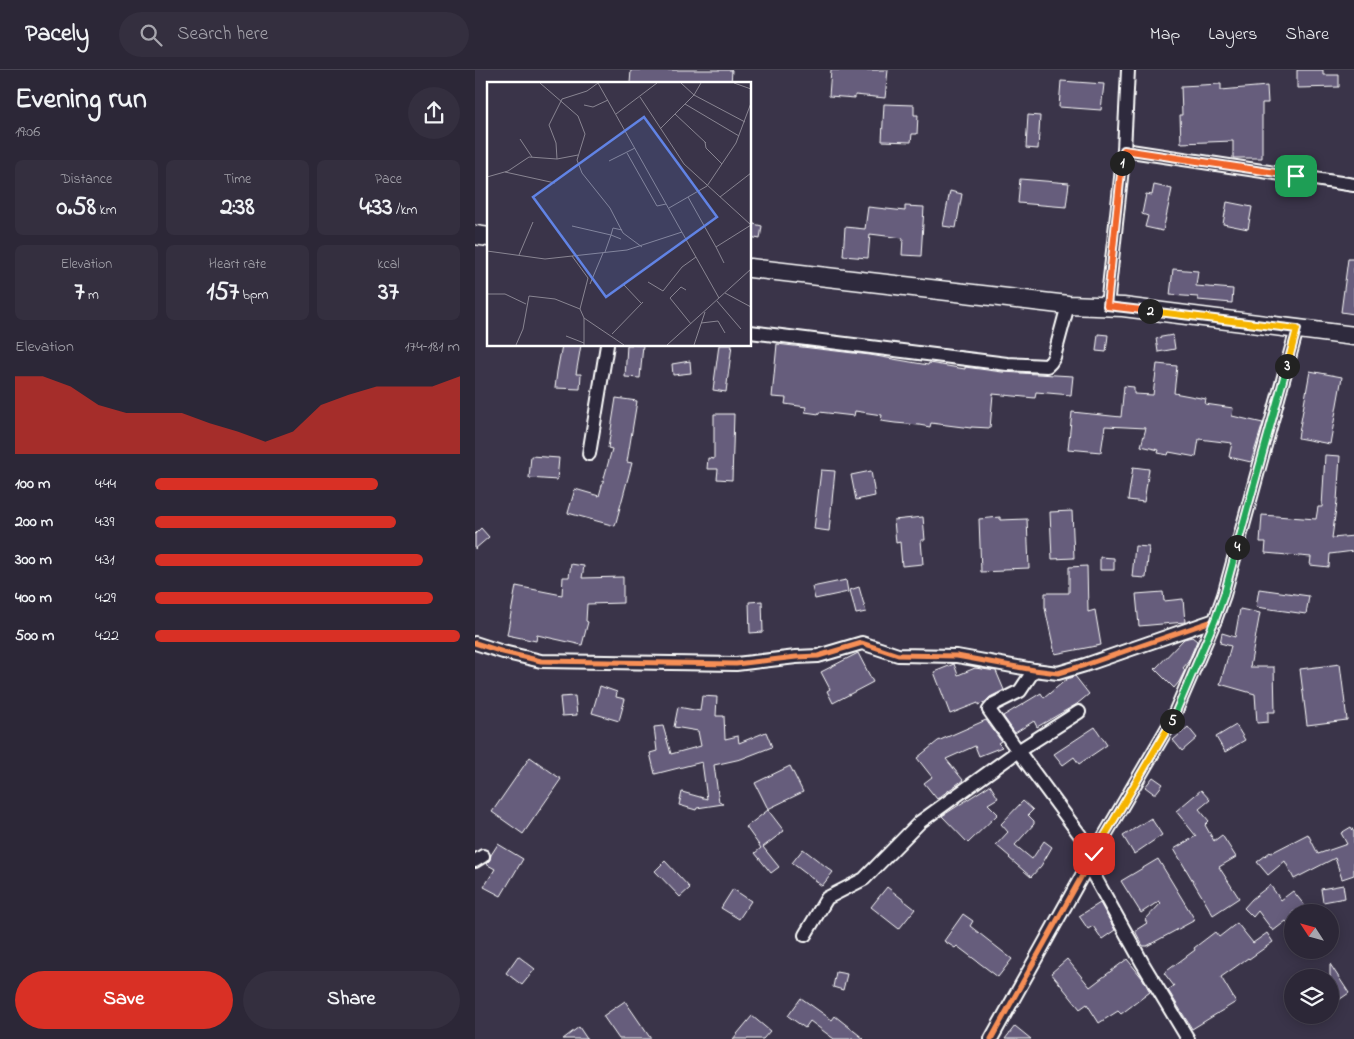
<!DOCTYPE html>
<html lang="en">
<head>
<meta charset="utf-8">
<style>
	:root { --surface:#2c2737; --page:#342f3f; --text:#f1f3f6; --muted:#a6a5ad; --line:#484452; --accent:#d93025 }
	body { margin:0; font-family:"Indie Flower",sans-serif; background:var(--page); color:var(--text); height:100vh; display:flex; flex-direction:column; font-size:19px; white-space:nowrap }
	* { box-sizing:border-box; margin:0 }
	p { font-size:16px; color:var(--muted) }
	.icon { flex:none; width:28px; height:28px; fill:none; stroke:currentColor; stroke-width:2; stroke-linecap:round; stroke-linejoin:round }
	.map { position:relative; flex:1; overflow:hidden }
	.sheet { display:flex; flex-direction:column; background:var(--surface); width:475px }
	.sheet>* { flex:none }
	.needle { width:32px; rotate:306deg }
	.fabs { position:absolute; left:809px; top:834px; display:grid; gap:10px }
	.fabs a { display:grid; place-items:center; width:55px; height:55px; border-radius:50%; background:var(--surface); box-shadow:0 2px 12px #0003,0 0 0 1px var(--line); font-size:25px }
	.pin { position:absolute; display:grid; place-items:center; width:42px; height:42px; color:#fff; margin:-21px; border-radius:10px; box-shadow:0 2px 8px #0006 }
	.km { position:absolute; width:25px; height:25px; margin:-12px; border-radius:50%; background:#222; color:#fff; font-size:14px; line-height:25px; text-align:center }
	.round { display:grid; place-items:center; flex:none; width:52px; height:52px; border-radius:26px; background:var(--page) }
	.head { display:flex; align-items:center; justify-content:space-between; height:85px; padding:0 15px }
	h1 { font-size:28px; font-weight:700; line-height:38px }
	.stats { display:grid; grid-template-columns:repeat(3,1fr); gap:8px; height:85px; padding:5px 15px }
	.stats div { display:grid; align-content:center; border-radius:8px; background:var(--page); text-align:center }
	.stats b { font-size:25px; font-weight:700 }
	.stats small { font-size:14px; font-weight:400 }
	.stats p { font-size:14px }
	.chart { height:140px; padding:10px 15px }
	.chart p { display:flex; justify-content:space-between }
	.chart svg { width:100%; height:90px; margin-top:5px; fill:var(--accent); opacity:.7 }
	.primary-button { display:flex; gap:10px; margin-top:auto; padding:10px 15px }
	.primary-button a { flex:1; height:58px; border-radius:30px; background:var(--accent); color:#fff; font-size:20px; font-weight:700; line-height:58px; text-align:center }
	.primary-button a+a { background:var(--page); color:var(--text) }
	ul { padding:0 15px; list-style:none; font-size:16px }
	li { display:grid; grid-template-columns:80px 60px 1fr; align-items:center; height:38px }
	li i { height:12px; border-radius:6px; background:var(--accent) }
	header { display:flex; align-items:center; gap:30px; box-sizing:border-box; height:70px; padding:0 25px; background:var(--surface); border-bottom:1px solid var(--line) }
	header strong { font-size:24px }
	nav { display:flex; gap:28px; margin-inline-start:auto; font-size:18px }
	.search { width:350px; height:45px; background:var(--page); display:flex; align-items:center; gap:12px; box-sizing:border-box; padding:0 18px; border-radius:28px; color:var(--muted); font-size:19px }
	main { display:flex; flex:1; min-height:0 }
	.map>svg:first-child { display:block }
	.building { fill:#665d7b; stroke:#fff }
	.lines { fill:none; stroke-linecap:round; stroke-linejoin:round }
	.street-casing { stroke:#fff; stroke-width:16 }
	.secondary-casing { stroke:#fff; stroke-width:21 }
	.street { stroke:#2f2a3d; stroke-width:12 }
	.secondary { stroke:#2f2a3d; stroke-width:18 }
	.cycleway-casing { stroke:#2f2a3d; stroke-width:8 }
	.cycleway { stroke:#f78f57; stroke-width:5 }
	.split-1-casing { stroke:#fff; stroke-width:10 }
	.split-2-casing { stroke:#fff; stroke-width:10 }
	.split-3-casing { stroke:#fff; stroke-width:10 }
	.split-4-casing { stroke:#fff; stroke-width:10 }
	.split-5-casing { stroke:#fff; stroke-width:10 }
	.split-6-casing { stroke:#fff; stroke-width:10 }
	.split-1 { stroke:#f0652b; stroke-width:6 }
	.split-2 { stroke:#f0652b; stroke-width:6 }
	.split-3 { stroke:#f5b400; stroke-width:6 }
	.split-4 { stroke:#22a559; stroke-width:6 }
	.split-5 { stroke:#22a559; stroke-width:6 }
	.split-6 { stroke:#f5b400; stroke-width:6 }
	.inset-road { fill:none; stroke:#898592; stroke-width:1 }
	.view { fill:#6183e4; fill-opacity:0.15; stroke:#6183e4; stroke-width:2.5 }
	.inset-edge { fill:none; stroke:#fff; stroke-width:2.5 }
</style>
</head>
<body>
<header>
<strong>Pacely</strong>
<div class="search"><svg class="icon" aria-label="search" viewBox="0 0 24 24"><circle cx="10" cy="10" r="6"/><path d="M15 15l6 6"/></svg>Search here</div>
<nav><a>Map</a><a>Layers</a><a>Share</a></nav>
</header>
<main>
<section class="sheet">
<div class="head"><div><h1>Evening run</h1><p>19:06</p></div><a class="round"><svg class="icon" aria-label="share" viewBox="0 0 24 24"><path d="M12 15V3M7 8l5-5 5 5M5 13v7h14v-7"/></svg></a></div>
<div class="stats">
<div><p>Distance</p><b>0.58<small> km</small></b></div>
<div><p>Time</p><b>2:38</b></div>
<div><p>Pace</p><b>4:33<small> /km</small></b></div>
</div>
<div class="stats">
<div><p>Elevation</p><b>7<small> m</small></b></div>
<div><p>Heart rate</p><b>157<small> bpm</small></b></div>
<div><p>kcal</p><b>37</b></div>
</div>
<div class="chart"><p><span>Elevation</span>174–181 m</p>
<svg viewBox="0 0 160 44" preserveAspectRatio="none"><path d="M0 44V6L10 6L20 11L30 20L40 24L50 24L60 24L70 29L80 33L90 38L100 33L110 20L120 15L130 11L140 11L150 11L160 6V44z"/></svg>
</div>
<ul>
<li><b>100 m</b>4:44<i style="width:73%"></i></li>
<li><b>200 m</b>4:39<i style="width:79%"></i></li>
<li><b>300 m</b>4:31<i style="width:88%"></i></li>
<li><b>400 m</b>4:29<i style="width:91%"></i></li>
<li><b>500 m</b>4:22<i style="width:100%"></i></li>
</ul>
<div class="primary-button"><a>Save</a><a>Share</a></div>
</section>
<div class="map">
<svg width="879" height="969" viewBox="0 0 879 969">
	<rect width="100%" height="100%" fill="#3a3449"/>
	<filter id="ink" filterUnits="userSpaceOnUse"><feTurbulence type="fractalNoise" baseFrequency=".02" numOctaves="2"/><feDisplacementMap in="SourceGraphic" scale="10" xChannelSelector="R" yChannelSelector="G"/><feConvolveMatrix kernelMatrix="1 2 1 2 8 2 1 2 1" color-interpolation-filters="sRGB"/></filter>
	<g filter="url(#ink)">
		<!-- building -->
		<g class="building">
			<polygon points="156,0 257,0 256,14 155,14"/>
			<polygon points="356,0 413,0 410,28 380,25 380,28 354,26"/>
			<polygon points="822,0 848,0 848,5 864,5 864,17 822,18"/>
			<polygon points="586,11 629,14 626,40 584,37"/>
			<polygon points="746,14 746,20 792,16 793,33 787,33 787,88 758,88 758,71 706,73 705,45 707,45 706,16"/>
			<polygon points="409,34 439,35 439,45 443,45 442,64 437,64 436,72 407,71"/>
			<polygon points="553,45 565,46 563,79 551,78"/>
			<polygon points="545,109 594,113 591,137 543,133"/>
			<polygon points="679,115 697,119 688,161 670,157 673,146 667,144 671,124 677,125"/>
			<polygon points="475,121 487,124 481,158 468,156"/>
			<polygon points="752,132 777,137 773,159 748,154"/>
			<polygon points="430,136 449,137 446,186 427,185 428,168 395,164 393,188 368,186 370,157 390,159 393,137 430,141"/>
			<polygon points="275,153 287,156 285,169 275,167"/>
			<polygon points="873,189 879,189 879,244 866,242"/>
			<polygon points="698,199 723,201 721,216 758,219 757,233 723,230 723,227 695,225"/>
			<polygon points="623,264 633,265 631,282 621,281"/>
			<polygon points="698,265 700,279 683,282 681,268"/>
			<polygon points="302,274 395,285 453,295 454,293 490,299 490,297 527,302 598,306 596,325 561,322 560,328 518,324 515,358 496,357 496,358 456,353 455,357 444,355 420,353 406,351 407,345 380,341 379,346 344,342 344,344 330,342 331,337 310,334 311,328 297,327"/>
			<polygon points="87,275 106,275 101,304 106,304 105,319 80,318 82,302"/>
			<polygon points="152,275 168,275 165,308 150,307"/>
			<polygon points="244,275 257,275 251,322 238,320"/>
			<polygon points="215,291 216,303 198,305 197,294"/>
			<polygon points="682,294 702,296 699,323 731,329 730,334 758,338 757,346 788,353 776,392 754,387 757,373 724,369 721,387 694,382 693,385 683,383 684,380 666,376 671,358 630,356 626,382 593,379 597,342 646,347 649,316 659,317 659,324 678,325"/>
			<polygon points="835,301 867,307 855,374 823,368"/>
			<polygon points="141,328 162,331 152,392 157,393 140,456 93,443 100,419 124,426 137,379 133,378"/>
			<polygon points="239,344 259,344 257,410 242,409 243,399 232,399 233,388 239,389"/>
			<polygon points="850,385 865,386 862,431 857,468 879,466 879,481 855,484 854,497 835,495 836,487 790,483 791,472 785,472 787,445 841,449 843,437 847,437"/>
			<polygon points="56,386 84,388 82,410 54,408"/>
			<polygon points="658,397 674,399 669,432 653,430"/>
			<polygon points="346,400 360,401 354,461 339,459"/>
			<polygon points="396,401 400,426 381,430 376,405"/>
			<polygon points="597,441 599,488 577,489 575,442"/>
			<polygon points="448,447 450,470 446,470 448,494 427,496 425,472 421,473 419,450"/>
			<polygon points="525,447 525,450 552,449 554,498 528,499 528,501 506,502 504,449"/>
			<polygon points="6,458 14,467 0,479 0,464"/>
			<polygon points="660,476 674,477 671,508 657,507"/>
			<polygon points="625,487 639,488 639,500 625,500"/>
			<polygon points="96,494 109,496 107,508 148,507 148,533 112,534 111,551 113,552 107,575 62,565 61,571 32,565 41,516 87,525 88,507 94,507"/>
			<polygon points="612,496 613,542 620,540 626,575 580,584 570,538 570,523 594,523 594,497"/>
			<polygon points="371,510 373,522 340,529 337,517"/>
			<polygon points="384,517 391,542 381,544 375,520"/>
			<polygon points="784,519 834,526 831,544 781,537"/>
			<polygon points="688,522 689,531 708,529 710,552 664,556 661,524"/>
			<polygon points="287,531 288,562 275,563 274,532"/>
			<polygon points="765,539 785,543 775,597 799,597 800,642 793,642 793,652 782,653 780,624 745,614 756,576 745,573 747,563 760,567"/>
			<polygon points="717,567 722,571 713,592 708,598 710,600 704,612 699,618 680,599 709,569"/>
			<polygon points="383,583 398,612 358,633 352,621 355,619 346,602"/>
			<polygon points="479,594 483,605 500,598 521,601 529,620 515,627 510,632 503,635 503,633 475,644 459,602"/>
			<polygon points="865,594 872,650 832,655 825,599"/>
			<polygon points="600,606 614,624 602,634 562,657 559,651 540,663 528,646 566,623 569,628 592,609"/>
			<polygon points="125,616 142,622 141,627 150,629 144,651 117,643"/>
			<polygon points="100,626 102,645 87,646 85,627"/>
			<polygon points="227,626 242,627 241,646 249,646 250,669 263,666 264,673 291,662 297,677 266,689 239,695 244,732 248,734 222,738 221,740 204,735 207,722 232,729 227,692 180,704 175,683 182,681 179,657 188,656 196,684 226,676 223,661 199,657 203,637 225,641"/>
			<polygon points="511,650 526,671 523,673 527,677 504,686 500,676 471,689 488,710 462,729 449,713 457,707 442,688 463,671"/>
			<polygon points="761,655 770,670 750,682 741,667"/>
			<polygon points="620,657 632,675 604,694 599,687 588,695 579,684"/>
			<polygon points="713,657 722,668 707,681 698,670"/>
			<polygon points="55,687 86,709 48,764 17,742"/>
			<polygon points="315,696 328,722 293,739 280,713"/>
			<polygon points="678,707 688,714 681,723 678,723 670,717"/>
			<polygon points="515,715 523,728 513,734 523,744 493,773 467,746"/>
			<polygon points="726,720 735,730 724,739 734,751 730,755 739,771 747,765 761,787 744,797 764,828 738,845 699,779 721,766 701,741"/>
			<polygon points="548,731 558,740 553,745 559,751 559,754 540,775 557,789 569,771 577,777 566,796 556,807 534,788 535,787 521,775 533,762 526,754"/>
			<polygon points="293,740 309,761 288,777 304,797 296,803 280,783 286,778 271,757"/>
			<polygon points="676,748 687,765 659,784 648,766"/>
			<polygon points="876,757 879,762 879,805 867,809 860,788 819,809 810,791 793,805 782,792 795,782 796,783 833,764 843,784 872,774 866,763"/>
			<polygon points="23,774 48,789 26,826 9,817 20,799 11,794 15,790 16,785"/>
			<polygon points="328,779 358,802 347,816 317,793"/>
			<polygon points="683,789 720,850 672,876 668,876 661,863 661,860 672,853 670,850 686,833 684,831 666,843 646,811"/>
			<polygon points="190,791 215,818 205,827 180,801"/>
			<polygon points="795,815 806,830 818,821 830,836 823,842 818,842 818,859 811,851 798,861 783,841 778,847 769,838 777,829"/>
			<polygon points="868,815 870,828 848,832 846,819"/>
			<polygon points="412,817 440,839 424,859 396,837"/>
			<polygon points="258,819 276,831 264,849 246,838"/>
			<polygon points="625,833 640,860 627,869 618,856 613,859 604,846"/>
			<polygon points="488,844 498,851 495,856 537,889 523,907 482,876 480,878 469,871"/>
			<polygon points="762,853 778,873 792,863 798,872 774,889 773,888 746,907 761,932 717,959 693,920 699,916 689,903 720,880 719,878 740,862 744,867"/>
			<polygon points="43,886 60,899 47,915 31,903"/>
			<polygon points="592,889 615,917 652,889 668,909 675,922 646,944 643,941 624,953 612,934 605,939 576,903"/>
			<polygon points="855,894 874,923 855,936"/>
			<polygon points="361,902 372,904 368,920 358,917"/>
			<polygon points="326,928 357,950 360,946 389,969 359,969 335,951 330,958 313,946"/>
			<polygon points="150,931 176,969 144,969 128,946"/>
			<polygon points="277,946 295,961 288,969 258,969"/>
			<polygon points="540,956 556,969 530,969"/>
			<polygon points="104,957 112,969 88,969"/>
		</g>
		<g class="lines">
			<!-- street casing -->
			<g class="street-casing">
				<g id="street">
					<polyline points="649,80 879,115"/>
					<polyline points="632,236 649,80 653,0"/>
					<polyline points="275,262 532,294 572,296 576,292 579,287 593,235"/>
					<polyline points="114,384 132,275"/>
					<polyline points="0,573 28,582 66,591 261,594 321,587 343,586 387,573 423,585 482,586 559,600 583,603 610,595 740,550"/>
					<polyline points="559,600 545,621 519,634 514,640 543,681 604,642"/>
					<polyline points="0,791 8,786"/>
					<polyline points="613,795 668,894 713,969"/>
					<polyline points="330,865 352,828 389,809 445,752 543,681 619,784"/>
					<polyline points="516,969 619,784 696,652 740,550 749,525 822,259"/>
				</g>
			</g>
			<!-- secondary casing -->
			<g class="secondary-casing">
				<g id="secondary">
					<polyline points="0,165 14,167"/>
					<polyline points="275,198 593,235 648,237 879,266"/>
				</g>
			</g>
			<!-- street -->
			<use href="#street" class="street"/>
			<!-- secondary -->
			<use href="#secondary" class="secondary"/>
			<!-- cycleway casing -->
			<g class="cycleway-casing">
				<g id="cycleway">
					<polyline points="0,573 28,582 66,591 261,594 321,587 343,586 387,573 423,585 482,586 559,600 583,603 610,595 740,550"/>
					<polyline points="516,969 619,784 696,652 740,550 749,525 822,259"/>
				</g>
			</g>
			<!-- cycleway -->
			<use href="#cycleway" class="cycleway"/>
		</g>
	</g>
	<g class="lines" filter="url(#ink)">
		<!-- split-1 casing -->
		<g class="split-1-casing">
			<polyline id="split-1" points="647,93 649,80 821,106"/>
		</g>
		<!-- split-2 casing -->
		<g class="split-2-casing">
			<polyline id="split-2" points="647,93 632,236 675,241"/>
		</g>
		<!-- split-3 casing -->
		<g class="split-3-casing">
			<polyline id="split-3" points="675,241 822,259 812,296"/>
		</g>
		<!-- split-4 casing -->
		<g class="split-4-casing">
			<polyline id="split-4" points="762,477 812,296"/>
		</g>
		<!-- split-5 casing -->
		<g class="split-5-casing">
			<polyline id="split-5" points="697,651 740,550 749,525 762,477"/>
		</g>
		<!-- split-6 casing -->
		<g class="split-6-casing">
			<polyline id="split-6" points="619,784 697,651"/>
		</g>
		<!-- split-1 -->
		<use href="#split-1" class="split-1"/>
		<!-- split-2 -->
		<use href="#split-2" class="split-2"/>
		<!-- split-3 -->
		<use href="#split-3" class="split-3"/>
		<!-- split-4 -->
		<use href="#split-4" class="split-4"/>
		<!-- split-5 -->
		<use href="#split-5" class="split-5"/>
		<!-- split-6 -->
		<use href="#split-6" class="split-6"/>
	</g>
	<!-- overview -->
	<g transform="translate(12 12)">
		<rect width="264" height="264" fill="#3a3449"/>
		<path class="inset-road" d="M53,1L91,34L98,52L90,78L95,91L123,126L136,151L155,165M111,1L232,216M194,1L207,13L258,40M247,1L264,7M153,15L197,82L264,143M198,22L252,54M97,23L106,25L121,18M129,32L170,1M188,32L219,61M173,47L207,13L214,1M33,57L45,75M218,60L219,66L235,82M140,71L170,124L179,122M70,77L69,61L62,43L75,17L100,9L111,1M122,79L148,66M18,90L68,101M0,95L21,89L42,75L70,77L91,73M201,115L229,165L264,143M233,115L264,91M182,126L220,104L249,61L264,21M85,144L124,153L118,170M134,157L124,153L126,146L135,148M229,165L237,181M0,169L58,177L140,168L195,150M32,173L46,140M85,174L101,196L93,227M161,200L176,209L195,185L209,175M103,202L116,171M137,203L154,221M199,208L194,205L183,216L204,242M238,211L264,225M0,212H18L39,222M230,219L254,247M214,241L231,239L238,251M125,252L156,220M79,254L97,261M29,263L36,247L42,214L68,217L93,227L97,236M97,263V236L137,263M180,263L264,187M207,263L218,230"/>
		<path class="view" d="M157,35L230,135L119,215L46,115Z"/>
		<rect width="264" height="264" class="inset-edge"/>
	</g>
</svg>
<div class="fabs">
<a><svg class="needle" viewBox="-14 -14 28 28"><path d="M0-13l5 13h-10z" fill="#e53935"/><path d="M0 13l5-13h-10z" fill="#a6a5ad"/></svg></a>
<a><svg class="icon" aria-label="layers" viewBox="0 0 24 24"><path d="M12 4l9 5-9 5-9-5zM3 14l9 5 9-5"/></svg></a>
</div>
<div class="pin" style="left:821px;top:106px;background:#1e9e55"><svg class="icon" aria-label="arrive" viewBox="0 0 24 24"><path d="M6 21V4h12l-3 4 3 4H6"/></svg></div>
<div class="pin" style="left:619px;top:784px;background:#d93025"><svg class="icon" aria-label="check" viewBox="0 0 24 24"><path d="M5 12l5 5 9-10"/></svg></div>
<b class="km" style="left:647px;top:93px">1</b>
<b class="km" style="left:675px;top:241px">2</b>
<b class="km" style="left:812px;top:296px">3</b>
<b class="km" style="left:762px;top:477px">4</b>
<b class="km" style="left:697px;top:651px">5</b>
</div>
</main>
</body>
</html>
